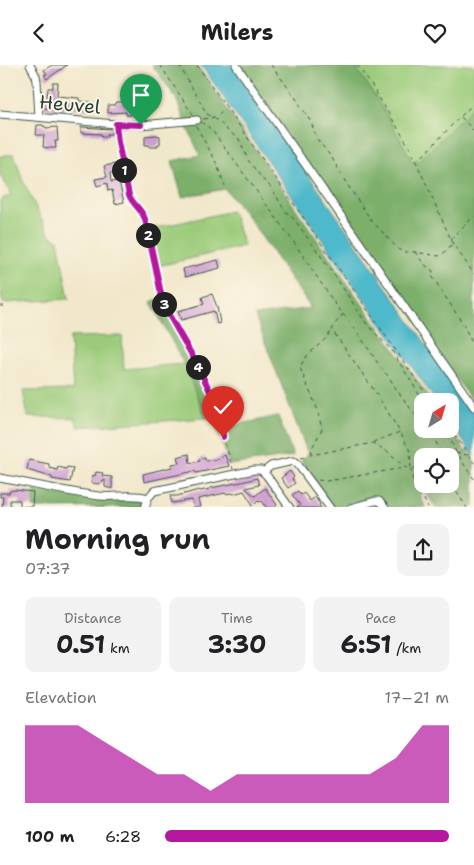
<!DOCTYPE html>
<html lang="en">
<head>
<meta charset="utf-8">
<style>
	:root { --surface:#fff; --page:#f2f2f2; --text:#202124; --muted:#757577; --accent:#b5179e }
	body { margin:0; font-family:"Shantell Sans",sans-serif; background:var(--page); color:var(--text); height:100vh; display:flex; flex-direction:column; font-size:19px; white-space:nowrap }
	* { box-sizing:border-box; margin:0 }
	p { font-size:16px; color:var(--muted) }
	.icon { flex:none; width:28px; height:28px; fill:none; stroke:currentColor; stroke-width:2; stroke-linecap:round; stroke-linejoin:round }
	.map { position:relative; height:442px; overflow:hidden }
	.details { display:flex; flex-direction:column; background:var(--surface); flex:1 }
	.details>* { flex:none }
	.needle { width:32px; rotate:37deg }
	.controls { position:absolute; left:414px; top:328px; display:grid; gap:10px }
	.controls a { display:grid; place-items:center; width:45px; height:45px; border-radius:10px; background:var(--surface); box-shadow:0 5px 20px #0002; font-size:25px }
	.pin { position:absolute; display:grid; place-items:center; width:42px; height:42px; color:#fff; margin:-51px -21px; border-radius:50% 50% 50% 0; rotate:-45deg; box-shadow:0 0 5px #0007 }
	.pin .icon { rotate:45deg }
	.km { position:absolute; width:25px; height:25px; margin:-12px; border-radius:50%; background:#222; color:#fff; font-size:14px; line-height:25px; text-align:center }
	.round { display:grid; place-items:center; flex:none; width:52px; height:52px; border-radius:10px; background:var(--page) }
	.headline { display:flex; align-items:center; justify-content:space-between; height:85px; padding:0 25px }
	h1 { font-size:28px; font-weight:700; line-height:38px }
	.stats { display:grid; grid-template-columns:repeat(3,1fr); gap:8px; height:85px; padding:5px 25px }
	.stats div { display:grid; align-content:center; border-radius:10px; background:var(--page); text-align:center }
	.stats b { font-size:25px; font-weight:700 }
	.stats small { font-size:14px; font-weight:400 }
	.stats p { font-size:14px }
	.chart { height:140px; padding:10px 25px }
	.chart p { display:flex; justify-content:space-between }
	.chart svg { width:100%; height:90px; margin-top:5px; fill:var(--accent); opacity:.7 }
	ul { padding:0 25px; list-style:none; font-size:16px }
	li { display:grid; grid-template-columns:80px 60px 1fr; align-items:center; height:38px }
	li i { height:12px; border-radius:6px; background:var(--accent) }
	header { display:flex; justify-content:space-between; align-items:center; height:65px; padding:0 25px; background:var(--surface); font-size:22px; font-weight:700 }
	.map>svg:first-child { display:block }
	.green { fill:#9bcb7a; stroke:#5d8457 }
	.forest { fill:#7caf6a; stroke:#4e764f }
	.water { fill:#4fb9cc; stroke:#377b80 }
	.building { fill:#cf9cd2 }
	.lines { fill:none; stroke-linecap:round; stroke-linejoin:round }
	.minor-casing { stroke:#3e564a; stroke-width:9 }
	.path { stroke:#3e564a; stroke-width:1; stroke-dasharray:4 4; stroke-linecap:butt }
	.minor { stroke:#fff; stroke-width:7 }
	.route-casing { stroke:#fff; stroke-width:10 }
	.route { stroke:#b5179e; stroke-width:6 }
	.labels { text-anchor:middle; stroke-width:4; stroke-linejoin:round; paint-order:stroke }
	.street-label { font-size:19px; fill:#1f3d34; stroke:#fcf5e5 }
</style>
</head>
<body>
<header><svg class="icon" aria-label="back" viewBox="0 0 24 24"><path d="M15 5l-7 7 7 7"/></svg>Milers<svg class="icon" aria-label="heart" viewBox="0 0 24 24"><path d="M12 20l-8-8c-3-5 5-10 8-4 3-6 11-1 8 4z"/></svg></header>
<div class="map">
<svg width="474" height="443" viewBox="0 0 474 443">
	<rect width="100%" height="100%" fill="#fcf5e5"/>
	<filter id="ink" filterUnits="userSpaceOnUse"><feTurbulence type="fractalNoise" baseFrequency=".02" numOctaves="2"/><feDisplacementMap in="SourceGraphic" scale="10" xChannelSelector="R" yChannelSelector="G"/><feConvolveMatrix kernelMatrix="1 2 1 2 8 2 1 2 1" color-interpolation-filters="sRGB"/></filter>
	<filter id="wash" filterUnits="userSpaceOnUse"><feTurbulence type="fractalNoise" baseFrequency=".0096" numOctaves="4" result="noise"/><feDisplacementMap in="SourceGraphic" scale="20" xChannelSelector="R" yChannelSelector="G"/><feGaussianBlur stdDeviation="1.12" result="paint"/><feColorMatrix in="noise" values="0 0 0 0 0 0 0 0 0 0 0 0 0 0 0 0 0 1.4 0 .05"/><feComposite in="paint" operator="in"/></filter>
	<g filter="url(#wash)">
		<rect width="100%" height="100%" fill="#f1e7ca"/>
		<!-- green -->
		<g class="green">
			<path d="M354,0H474V41L417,98L412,97C395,63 376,31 354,0Z"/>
			<polygon points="14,89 23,116 49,169 58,175 69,234 3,238 0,223 0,135 11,130 0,110 0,91"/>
			<polygon points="232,146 244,181 158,201 151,164"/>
			<polygon points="122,271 124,304 184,299 206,353 78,362 75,353 28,352 23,326 73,325 70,272"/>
		</g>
		<!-- forest -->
		<g class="forest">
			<path d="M152,0H197L347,218L432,336H422V364H450V363L464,384L450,391H422V419H428L424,426L419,430L425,442H388C384,437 382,433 374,432L334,442L331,441L301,396L308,389L255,251L311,243L246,149L225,124L182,132L172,96L200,90L186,60L176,33Z"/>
			<path d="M239,0H354C376,31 395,63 412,97L417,98L474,41V339Z"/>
			<polygon points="157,234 168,249 200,308 212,334 219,356 227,362 278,351 293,391 230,400 213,353 206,353 184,299 151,237"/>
			<polygon points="466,385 474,396 474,442 436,442 425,427 430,419 450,419 450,394"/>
			<polygon points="35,422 109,435 123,435 138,432 141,437 141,442 33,443"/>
		</g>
		<!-- water -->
		<polygon class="water" points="201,0 232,0 474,348 474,392 450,357 450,336 436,336 313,162"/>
		<g id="blocks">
			<!-- building -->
			<g class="building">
				<polygon points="52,0 67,0 47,14 44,10 47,9 44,5"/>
				<polygon points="53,18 58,18 57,31 79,33 79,36 91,37 91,38 94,38 93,45 64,42 64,46 44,43 44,33 47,34 48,23 53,23"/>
				<polygon points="117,37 137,37 137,39 141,38 141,40 144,40 144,51 139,51 139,46 131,47 131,50 126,50 126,47 108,48 108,40 115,40 115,38"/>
				<polygon points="37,60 43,60 43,61 46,62 46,63 57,62 58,76 55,76 56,83 49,83 43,82 44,70 36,70"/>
				<polygon points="81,62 112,64 112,69 107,69 107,72 102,72 101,69 81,68"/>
				<polygon points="156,70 160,71 160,79 157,80 157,82 149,82 149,80 145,80 145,71"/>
				<polygon points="115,99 117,107 110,108 111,117 119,116 124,137 115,139 112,125 108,126 107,118 97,121 95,114 107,112 104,101"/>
				<polygon points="218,195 220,203 185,212 183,204"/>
				<polygon points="212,229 217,242 220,258 217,259 214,246 181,255 178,246 204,239 202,232"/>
				<polygon points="189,389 190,398 200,396 199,394 205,392 206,396 217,394 221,392 221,391 225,390 229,401 196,408 195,406 144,417 143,409 172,402 172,399 179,398 177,392"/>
				<polygon points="29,395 49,399 49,403 57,405 58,402 66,404 67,402 73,403 70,417 52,414 52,412 27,405"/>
				<polygon points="290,406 294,412 292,414 295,418 288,423 281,413"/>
				<polygon points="96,407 103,408 102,411 112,412 112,424 105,422 105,415 99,419 91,418 92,413 93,410 95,411"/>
				<polygon points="257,413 259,420 245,423 255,431 265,423 277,440 274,443 267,443 262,436 260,437 258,435 253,440 244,426 233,429 232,428 225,429 225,428 198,434 200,443 194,443 192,435 172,438 170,431 177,431 199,425 200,426 210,424 210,423 242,417"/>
				<polygon points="15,425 33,427 32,441 20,442 20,435 10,435 10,443 2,443 3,432 0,432 0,428 9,428 10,426"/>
				<polygon points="298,426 301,430 304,428 310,436 315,432 320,439 319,440 321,443 297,443 300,440 292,430"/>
			</g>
		</g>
	</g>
	<g filter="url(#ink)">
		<use href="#blocks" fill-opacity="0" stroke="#3e564a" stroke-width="1"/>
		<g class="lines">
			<!-- minor casing -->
			<g class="minor-casing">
				<g id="minor">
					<polyline points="30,0 36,11 37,16 39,52"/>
					<polyline points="236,0 474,342"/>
					<polyline points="0,49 116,59 141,60 197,55"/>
					<polyline points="263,407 271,401 293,396 296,397 330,443"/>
					<path d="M0,413C33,419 66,427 99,431C116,433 132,428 148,433"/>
					<polyline points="145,443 148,433 154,426 254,405 261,405 267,411 290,443"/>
					<polyline points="350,443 375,436 379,436 385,443"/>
				</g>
			</g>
			<!-- path -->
			<g class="path">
				<polyline points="160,0 189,44 193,49"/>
				<polyline points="179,0 207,49 220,57 227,65 239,74 248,95 265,117 271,122 285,146 294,154 333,208 366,258 392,286 408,311 423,336"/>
				<polyline points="197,0 431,336"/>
				<polyline points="271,0 295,32 311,57 317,74 332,93 345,116 371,155 398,184 403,187 415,187 439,191 443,189 448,183 453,179"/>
				<polyline points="357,0 374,24 410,83 453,179 474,209"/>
				<polyline points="461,52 474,66"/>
				<path d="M203,54C213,53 219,51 226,44"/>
				<polyline points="201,57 211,64 293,176 335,239 358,268 381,303 389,312 396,324 422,359"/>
				<polyline points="196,61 215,95 225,121"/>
				<path d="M117,65L118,77L129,130C133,140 141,143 145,154L162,233L165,243L193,291L220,349L223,372L233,404"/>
				<polyline points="416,96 425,89 449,63 474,38"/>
				<polyline points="451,174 474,151"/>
				<polyline points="415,187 424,199 433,206 432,211 463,259 474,282"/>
				<polyline points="0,241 4,241"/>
				<polyline points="343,249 335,259 332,265 376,328 400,367 410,386 411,404 422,401"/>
				<polyline points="450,363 474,398"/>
				<path d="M426,364C433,372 439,380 441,391"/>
				<polyline points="442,364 451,376 457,389 474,414"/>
				<polyline points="373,377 400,367"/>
				<path d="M311,389L312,383L322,364L317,343L300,303C307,284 322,282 332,265"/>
				<path d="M448,391C455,388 461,388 468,390"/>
				<polyline points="301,393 311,390 373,378 390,388 404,402 411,404 414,420 423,432"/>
				<polyline points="318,415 327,416 403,403"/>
				<polyline points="428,419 423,432 428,443"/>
				<polyline points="443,419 456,426 467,443"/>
			</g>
			<!-- minor -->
			<use href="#minor" class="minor"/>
		</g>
	</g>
	<g class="lines" filter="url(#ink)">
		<!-- route casing -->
		<g class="route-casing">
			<path id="route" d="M141,60L116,59L118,77L129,130C133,140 141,143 145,154L162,233L165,243L193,292L212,330L220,349L223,372"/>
		</g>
		<!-- route -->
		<use href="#route" class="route"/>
	</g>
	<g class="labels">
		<!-- street labels -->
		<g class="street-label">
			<text transform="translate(70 39) rotate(5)" y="7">Heuvel</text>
		</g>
	</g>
</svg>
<div class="controls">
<a><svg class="needle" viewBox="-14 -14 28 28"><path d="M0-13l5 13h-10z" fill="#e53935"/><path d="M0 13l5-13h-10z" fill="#757577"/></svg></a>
<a><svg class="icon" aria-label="locate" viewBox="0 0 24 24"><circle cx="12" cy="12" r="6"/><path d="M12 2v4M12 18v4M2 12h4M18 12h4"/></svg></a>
</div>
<div class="pin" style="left:141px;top:60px;background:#1e9e55"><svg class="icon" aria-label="arrive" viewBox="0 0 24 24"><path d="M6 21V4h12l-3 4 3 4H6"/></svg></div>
<div class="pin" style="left:223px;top:372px;background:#d93025"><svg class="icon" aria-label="check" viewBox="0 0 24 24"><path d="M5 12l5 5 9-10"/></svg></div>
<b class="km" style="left:124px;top:105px">1</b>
<b class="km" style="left:148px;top:170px">2</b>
<b class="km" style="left:164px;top:239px">3</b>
<b class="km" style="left:198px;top:302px">4</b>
</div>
<section class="details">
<div class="headline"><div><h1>Morning run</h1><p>07:37</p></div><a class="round"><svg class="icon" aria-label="share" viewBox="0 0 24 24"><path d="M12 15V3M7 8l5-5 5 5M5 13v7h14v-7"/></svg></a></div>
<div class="stats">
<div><p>Distance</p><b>0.51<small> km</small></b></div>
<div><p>Time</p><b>3:30</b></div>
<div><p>Pace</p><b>6:51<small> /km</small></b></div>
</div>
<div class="chart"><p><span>Elevation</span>17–21 m</p>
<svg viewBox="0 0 160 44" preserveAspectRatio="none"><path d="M0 44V6L10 6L20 6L30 14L40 22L50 30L60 30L70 38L80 30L90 30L100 30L110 30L120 30L130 30L140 22L150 6L160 6V44z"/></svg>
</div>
<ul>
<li><b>100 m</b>6:28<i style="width:100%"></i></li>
</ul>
</section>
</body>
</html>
